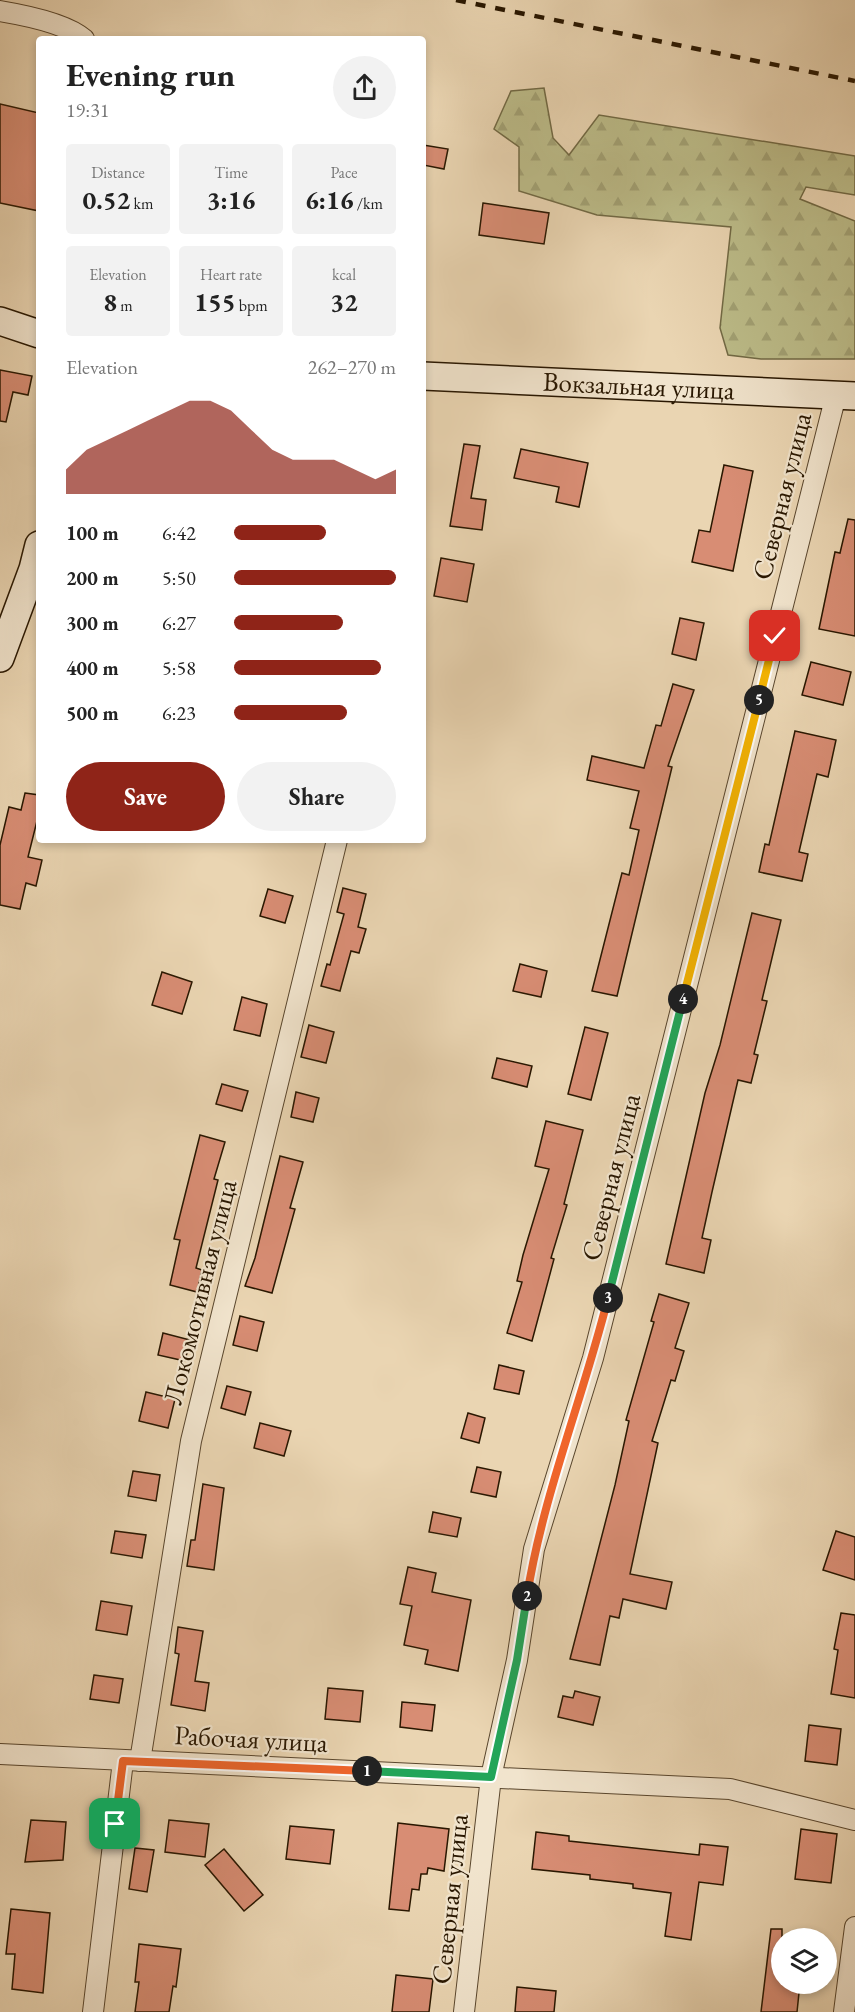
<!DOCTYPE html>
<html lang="en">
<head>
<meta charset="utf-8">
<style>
	:root { --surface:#fff; --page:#f2f2f2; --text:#222; --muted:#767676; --accent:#8f2418 }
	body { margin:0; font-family:"EB Garamond",serif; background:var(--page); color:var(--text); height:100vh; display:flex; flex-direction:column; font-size:22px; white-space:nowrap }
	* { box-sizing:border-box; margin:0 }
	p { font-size:20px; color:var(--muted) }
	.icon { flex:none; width:33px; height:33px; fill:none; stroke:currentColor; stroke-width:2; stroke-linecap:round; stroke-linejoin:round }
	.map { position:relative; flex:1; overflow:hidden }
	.details { position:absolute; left:36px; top:36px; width:390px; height:807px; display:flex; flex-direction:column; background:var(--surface); border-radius:6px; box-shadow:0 3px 9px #0003 }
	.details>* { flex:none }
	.buttons { position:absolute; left:771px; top:1928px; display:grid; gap:12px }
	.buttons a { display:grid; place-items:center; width:66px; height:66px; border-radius:50%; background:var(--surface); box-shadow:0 3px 9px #0003; font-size:30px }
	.pin { position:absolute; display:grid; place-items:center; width:51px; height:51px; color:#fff; margin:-26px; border-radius:12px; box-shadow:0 3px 9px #0006 }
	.km { position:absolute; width:30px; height:30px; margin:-15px; border-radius:50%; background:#222; color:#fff; font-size:16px; line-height:30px; text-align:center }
	.round { display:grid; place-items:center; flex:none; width:63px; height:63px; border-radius:32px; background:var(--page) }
	.overview { display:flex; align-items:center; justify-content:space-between; height:102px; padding:0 30px }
	h1 { font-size:33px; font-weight:700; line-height:45px }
	.stats { display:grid; grid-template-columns:repeat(3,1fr); gap:9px; height:102px; padding:6px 30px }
	.stats div { display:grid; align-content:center; border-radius:6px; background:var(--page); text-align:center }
	.stats b { font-size:26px; font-weight:700 }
	.stats small { font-size:16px; font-weight:400 }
	.stats p { font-size:16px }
	.chart { height:168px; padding:12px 30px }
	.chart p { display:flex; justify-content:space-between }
	.chart svg { width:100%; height:108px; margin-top:6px; fill:var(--accent); opacity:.7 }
	.action { display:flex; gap:12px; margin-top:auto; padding:12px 30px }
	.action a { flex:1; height:69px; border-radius:36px; background:var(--accent); color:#fff; font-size:24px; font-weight:700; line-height:69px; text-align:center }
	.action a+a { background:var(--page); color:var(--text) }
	ul { padding:0 30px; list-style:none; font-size:20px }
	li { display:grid; grid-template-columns:96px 72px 1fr; align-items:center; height:45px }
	li i { height:15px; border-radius:8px; background:var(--accent) }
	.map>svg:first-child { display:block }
	.forest { fill:url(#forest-firs); stroke:#726a45; stroke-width:1.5 }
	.building { fill:#d88d74; stroke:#291701; stroke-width:1.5 }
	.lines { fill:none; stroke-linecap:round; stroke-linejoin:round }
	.street-casing { stroke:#59462d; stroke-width:22 }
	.secondary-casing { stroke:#291701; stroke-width:30 }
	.street { stroke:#f1e4cd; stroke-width:20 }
	.secondary { stroke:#f1e4cd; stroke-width:27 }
	.rail { stroke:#291701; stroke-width:4.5; stroke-dasharray:10 10; stroke-linecap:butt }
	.split-1-casing { stroke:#fff; stroke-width:12 }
	.split-2-casing { stroke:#fff; stroke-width:12 }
	.split-3-casing { stroke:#fff; stroke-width:12 }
	.split-4-casing { stroke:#fff; stroke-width:12 }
	.split-5-casing { stroke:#fff; stroke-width:12 }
	.split-6-casing { stroke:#fff; stroke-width:12 }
	.split-1 { stroke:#f0652b; stroke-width:8 }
	.split-2 { stroke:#22a559; stroke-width:8 }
	.split-3 { stroke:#f0652b; stroke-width:8 }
	.split-4 { stroke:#22a559; stroke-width:8 }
	.split-5 { stroke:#f5b400; stroke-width:8 }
	.split-6 { stroke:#f5b400; stroke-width:8 }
	.labels { text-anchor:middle; stroke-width:4.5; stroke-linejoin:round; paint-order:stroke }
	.street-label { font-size:27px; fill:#291701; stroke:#f1e4cd }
</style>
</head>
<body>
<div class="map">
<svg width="855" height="2012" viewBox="0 0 855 2012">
	<defs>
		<pattern id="forest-firs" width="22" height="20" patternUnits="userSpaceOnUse" patternTransform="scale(1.5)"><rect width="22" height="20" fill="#bcbc89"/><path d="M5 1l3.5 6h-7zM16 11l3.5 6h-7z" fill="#a2a174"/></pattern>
	</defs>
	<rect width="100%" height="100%" fill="#ead5b2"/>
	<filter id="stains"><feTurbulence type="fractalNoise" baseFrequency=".00333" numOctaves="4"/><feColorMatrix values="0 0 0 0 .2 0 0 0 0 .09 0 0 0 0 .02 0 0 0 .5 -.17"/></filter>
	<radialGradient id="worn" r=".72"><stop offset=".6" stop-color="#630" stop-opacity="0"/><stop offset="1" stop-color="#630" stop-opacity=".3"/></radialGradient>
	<!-- forest -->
	<polygon class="forest" points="544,88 553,138 569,155 599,115 855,156 855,195 806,187 800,199 855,221 855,359 761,359 728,355 720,328 731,227 597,215 519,191 519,147 494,129 511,91"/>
	<!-- building -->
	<g class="building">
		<polygon points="0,104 39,113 39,211 0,203"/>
		<polygon points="423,145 448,149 444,169 423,165"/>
		<polygon points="483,203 549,213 544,244 479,235"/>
		<polygon points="0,370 32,376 28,395 13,392 6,422 0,421"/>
		<polygon points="464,444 480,446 471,498 486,500 482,530 450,526"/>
		<polygon points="521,449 588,463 579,507 556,502 559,487 514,478"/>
		<polygon points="724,465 753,471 733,571 692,562 699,530 710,532"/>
		<polygon points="848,519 855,520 855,636 819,629 835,552 840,553"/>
		<polygon points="441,558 474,564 467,602 434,596"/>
		<polygon points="680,618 704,623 696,660 672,654"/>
		<polygon points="811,662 851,672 843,705 802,695"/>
		<polygon points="673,684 694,690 668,766 672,767 617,996 592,991 622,873 629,875 639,830 630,828 639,791 587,780 592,756 644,768 656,725 661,726"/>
		<polygon points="795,731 836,740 828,777 817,774 799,852 808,854 802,881 759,872 765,844 769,845"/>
		<polygon points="25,793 39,795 39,813 28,857 42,860 36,886 26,883 20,909 0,905 0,845 9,807 21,810"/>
		<polygon points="343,888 366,894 358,927 366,929 359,953 351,951 340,991 321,986 327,964 330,965 344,914 337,912"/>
		<polygon points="268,889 293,896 285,923 260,916"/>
		<polygon points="752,913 781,920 762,1000 767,1001 754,1054 758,1055 751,1083 738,1080 712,1192 702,1238 711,1240 704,1273 666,1264 705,1093 720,1045"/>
		<polygon points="520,964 547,971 541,997 513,991"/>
		<polygon points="162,972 192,982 182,1014 152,1005"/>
		<polygon points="242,997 267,1004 260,1036 234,1030"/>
		<polygon points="309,1025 334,1032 326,1063 301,1057"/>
		<polygon points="585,1027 608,1033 591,1100 568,1094"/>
		<polygon points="497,1058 532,1066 527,1087 492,1078"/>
		<polygon points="222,1084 248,1091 242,1111 216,1104"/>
		<polygon points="296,1092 319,1098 313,1122 291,1117"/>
		<polygon points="546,1121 583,1130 564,1204 567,1205 551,1258 554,1259 532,1341 507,1333 522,1282 517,1281 523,1255 549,1169 535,1166"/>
		<polygon points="200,1135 225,1142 214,1179 218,1180 196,1268 202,1270 197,1292 170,1285 180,1240 174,1239"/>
		<polygon points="280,1156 303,1162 290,1208 295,1209 272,1293 245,1286 255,1258"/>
		<polygon points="659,1294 689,1303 675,1348 684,1351 675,1381 671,1380 652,1441 658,1443 630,1574 672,1582 666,1609 623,1599 619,1618 610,1616 600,1665 570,1659 615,1485 629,1421 626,1420 654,1322 651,1321"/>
		<polygon points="240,1316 264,1322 257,1351 233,1345"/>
		<polygon points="163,1333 190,1340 185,1361 158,1355"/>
		<polygon points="499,1365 524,1371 519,1394 494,1389"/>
		<polygon points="227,1386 251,1392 245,1415 221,1408"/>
		<polygon points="146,1392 175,1399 168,1428 139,1421"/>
		<polygon points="468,1413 485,1418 479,1443 461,1438"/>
		<polygon points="260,1423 291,1431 284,1456 254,1448"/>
		<polygon points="477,1467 501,1472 496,1497 471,1492"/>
		<polygon points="133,1471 160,1475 156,1501 128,1496"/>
		<polygon points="203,1484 224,1488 214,1570 187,1566 191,1540 195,1540"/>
		<polygon points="433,1512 461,1518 457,1537 429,1532"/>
		<polygon points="115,1531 146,1535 142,1558 111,1553"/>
		<polygon points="836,1531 855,1537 855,1580 823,1570"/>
		<polygon points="408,1567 436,1573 432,1592 471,1600 458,1671 425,1664 428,1650 404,1645 412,1606 400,1604"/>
		<polygon points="101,1601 132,1606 127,1635 96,1630"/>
		<polygon points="841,1613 855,1615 855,1698 831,1694 838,1650 834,1649"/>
		<polygon points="178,1627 203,1631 195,1681 209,1683 205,1711 171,1705 179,1654 175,1653"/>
		<polygon points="94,1675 123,1679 119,1703 90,1699"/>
		<polygon points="328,1688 363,1691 360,1722 325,1719"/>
		<polygon points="575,1691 600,1697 593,1725 558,1717 563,1696 573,1698"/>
		<polygon points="402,1702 435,1705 432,1731 400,1727"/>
		<polygon points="809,1725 841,1729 837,1765 805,1761"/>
		<polygon points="31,1820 66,1822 63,1860 25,1862"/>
		<polygon points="169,1820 209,1824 205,1857 165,1852"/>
		<polygon points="398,1823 449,1829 444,1871 428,1868 427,1874 421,1874 419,1890 412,1889 409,1911 389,1909"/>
		<polygon points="290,1826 334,1830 330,1864 286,1859"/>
		<polygon points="801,1829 837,1834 831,1883 795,1879"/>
		<polygon points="536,1832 569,1836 569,1841 699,1855 700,1844 728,1847 723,1885 699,1882 691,1940 665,1936 671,1893 633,1888 633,1884 590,1879 590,1875 532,1869"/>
		<polygon points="135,1848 154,1850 147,1892 129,1889"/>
		<polygon points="224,1849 263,1895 244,1911 205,1865"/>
		<polygon points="11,1909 50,1913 43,1993 12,1989 15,1954 6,1954"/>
		<polygon points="771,1929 782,1929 782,1983 800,1983 797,2012 761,2012"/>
		<polygon points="139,1944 181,1949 176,1987 173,1986 169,2012 135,2012 139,1982 135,1982"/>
		<polygon points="396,1975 433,1979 429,2012 392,2012"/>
		<polygon points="517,1987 556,1991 554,2012 515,2012"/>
	</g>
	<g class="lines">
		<!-- street casing -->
		<g class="street-casing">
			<g id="street">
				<path d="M0,11C24,15 66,23 84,39"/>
				<polyline points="0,1754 730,1789 855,1820"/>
				<polyline points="140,1761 191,1441 337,840"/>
				<polyline points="93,2012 123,1761"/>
				<polyline points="464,2012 491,1777 517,1660 534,1549 593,1358 836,395"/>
				<polyline points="844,2012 855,1927"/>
			</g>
		</g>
		<!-- secondary casing -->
		<g class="secondary-casing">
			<g id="secondary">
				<polyline points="0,321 39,334"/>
				<path id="s1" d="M423,376L855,396"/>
				<polyline points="0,658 33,569 39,545"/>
			</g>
		</g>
		<!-- street -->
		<use href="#street" class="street"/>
		<!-- secondary -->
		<use href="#secondary" class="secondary"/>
		<!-- rail -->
		<polyline class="rail" points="456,0 855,81"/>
	</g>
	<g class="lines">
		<!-- split-1 casing -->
		<g class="split-1-casing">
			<polyline id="split-1" points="115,1824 123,1761 367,1771"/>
		</g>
		<!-- split-2 casing -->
		<g class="split-2-casing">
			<polyline id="split-2" points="367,1771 491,1777 517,1660 527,1596"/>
		</g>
		<!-- split-3 casing -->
		<g class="split-3-casing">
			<path id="split-3" d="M527,1596C543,1495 583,1398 608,1298"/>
		</g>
		<!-- split-4 casing -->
		<g class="split-4-casing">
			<polyline id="split-4" points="608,1298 683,999"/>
		</g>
		<!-- split-5 casing -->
		<g class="split-5-casing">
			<polyline id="split-5" points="683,999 759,700"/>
		</g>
		<!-- split-6 casing -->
		<g class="split-6-casing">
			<polyline id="split-6" points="759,700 775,636"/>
		</g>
		<!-- split-1 -->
		<use href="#split-1" class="split-1"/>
		<!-- split-2 -->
		<use href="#split-2" class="split-2"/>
		<!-- split-3 -->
		<use href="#split-3" class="split-3"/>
		<!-- split-4 -->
		<use href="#split-4" class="split-4"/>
		<!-- split-5 -->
		<use href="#split-5" class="split-5"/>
		<!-- split-6 -->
		<use href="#split-6" class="split-6"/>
	</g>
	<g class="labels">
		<!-- street labels -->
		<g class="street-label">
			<text dy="9" stroke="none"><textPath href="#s1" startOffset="216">Вокзальная улица</textPath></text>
			<text transform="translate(782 496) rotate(-76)" y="9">Северная улица</text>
			<text transform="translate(611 1177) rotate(-76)" y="9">Северная улица</text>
			<text transform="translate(200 1292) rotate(-76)" y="9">Локомотивная улица</text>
			<text transform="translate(251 1739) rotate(3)" y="9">Рабочая улица</text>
			<text transform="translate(450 1899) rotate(-84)" y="9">Северная улица</text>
		</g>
	</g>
	<rect width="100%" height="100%" filter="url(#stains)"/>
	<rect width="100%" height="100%" fill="url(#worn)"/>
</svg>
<div class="buttons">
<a><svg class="icon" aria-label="layers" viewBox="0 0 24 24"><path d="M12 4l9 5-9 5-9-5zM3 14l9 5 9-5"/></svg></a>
</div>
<div class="pin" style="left:115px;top:1824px;background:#1e9e55"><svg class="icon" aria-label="arrive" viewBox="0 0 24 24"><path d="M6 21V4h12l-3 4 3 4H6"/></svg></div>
<div class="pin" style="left:775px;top:636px;background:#d93025"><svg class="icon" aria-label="check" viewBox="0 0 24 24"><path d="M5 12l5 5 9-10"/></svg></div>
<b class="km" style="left:367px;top:1771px">1</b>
<b class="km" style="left:527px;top:1596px">2</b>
<b class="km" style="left:608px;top:1298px">3</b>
<b class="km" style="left:683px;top:999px">4</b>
<b class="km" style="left:759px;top:700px">5</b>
<section class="details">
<div class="overview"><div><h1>Evening run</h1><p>19:31</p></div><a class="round"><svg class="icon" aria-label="share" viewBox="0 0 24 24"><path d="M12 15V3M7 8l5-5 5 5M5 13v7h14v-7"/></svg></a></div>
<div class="stats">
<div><p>Distance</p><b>0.52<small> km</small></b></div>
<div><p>Time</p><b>3:16</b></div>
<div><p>Pace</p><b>6:16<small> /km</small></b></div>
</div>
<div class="stats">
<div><p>Elevation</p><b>8<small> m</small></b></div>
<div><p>Heart rate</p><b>155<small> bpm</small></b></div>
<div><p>kcal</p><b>32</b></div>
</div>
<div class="chart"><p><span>Elevation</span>262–270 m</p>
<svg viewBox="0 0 160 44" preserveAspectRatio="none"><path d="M0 44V34L10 26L20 22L30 18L40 14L50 10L60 6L70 6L80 10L90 18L100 26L110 30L120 30L130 30L140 34L150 38L160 34V44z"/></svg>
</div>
<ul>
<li><b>100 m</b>6:42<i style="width:57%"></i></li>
<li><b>200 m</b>5:50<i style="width:100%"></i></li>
<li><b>300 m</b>6:27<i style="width:67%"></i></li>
<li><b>400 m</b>5:58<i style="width:91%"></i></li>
<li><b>500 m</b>6:23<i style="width:70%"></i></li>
</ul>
<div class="action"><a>Save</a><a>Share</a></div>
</section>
</div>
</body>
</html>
